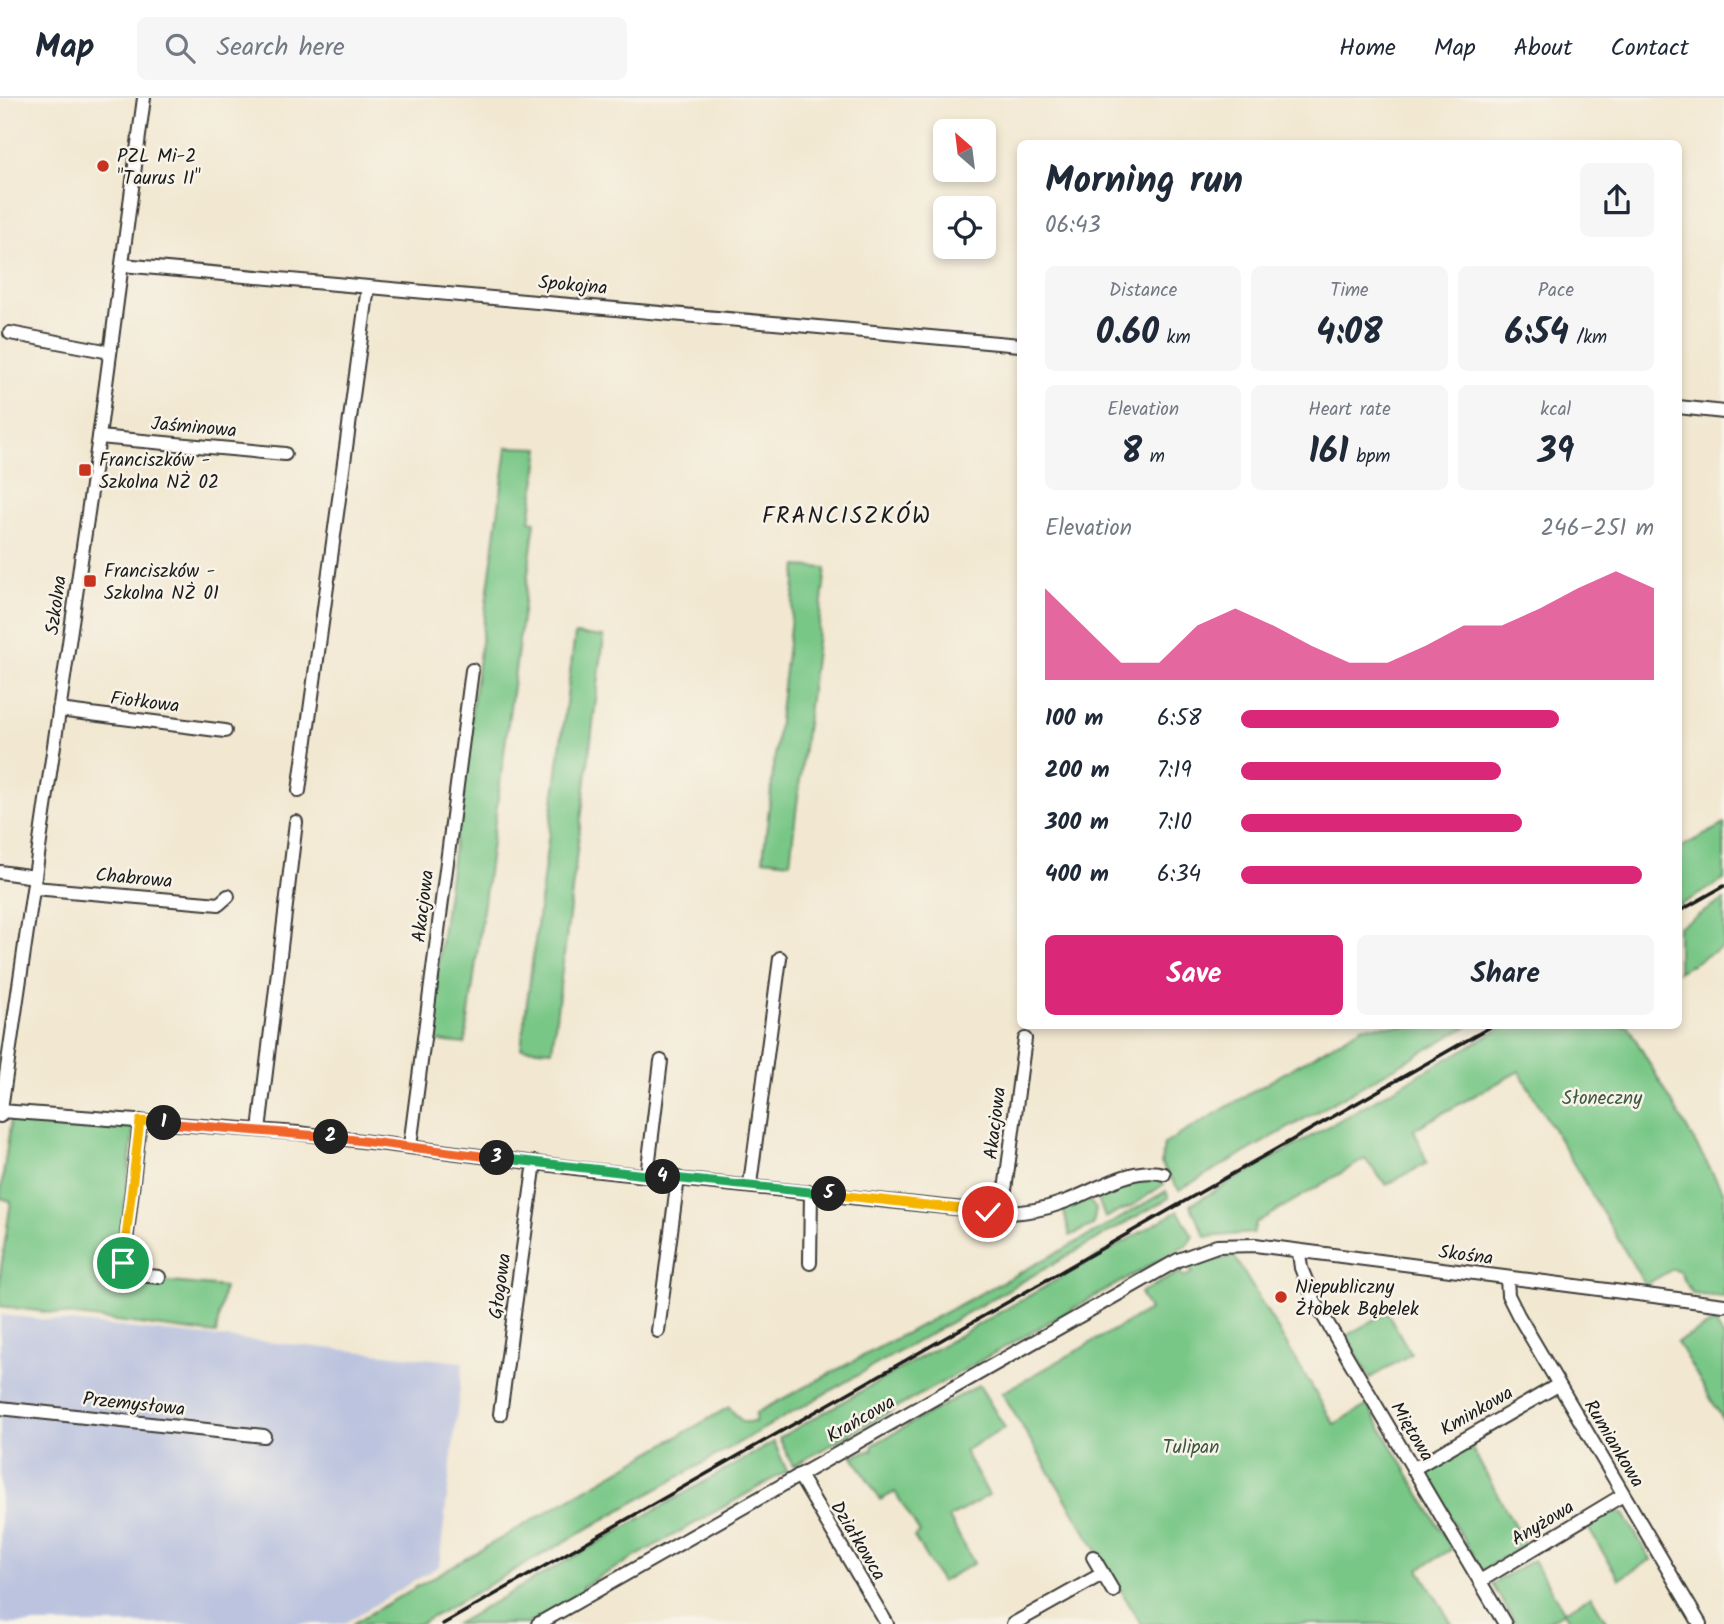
<!DOCTYPE html>
<html lang="en">
<head>
<meta charset="utf-8">
<style>
	:root { --surface:#fff; --page:#f6f6f7; --text:#1f2937; --muted:#747a83; --line:#e0e1e3; --accent:#db2777 }
	body { margin:0; font-family:Kalam,sans-serif; background:var(--page); color:var(--text); height:100vh; display:flex; flex-direction:column; font-size:26px; white-space:nowrap }
	* { box-sizing:border-box; margin:0 }
	p { font-size:23px; color:var(--muted) }
	.icon { flex:none; width:38px; height:38px; fill:none; stroke:currentColor; stroke-width:2; stroke-linecap:round; stroke-linejoin:round }
	.map { position:relative; flex:1; overflow:hidden }
	.details { position:absolute; left:1017px; top:42px; width:665px; height:889px; display:flex; flex-direction:column; background:var(--surface); border-radius:10px; box-shadow:0 4px 10px #0003 }
	.details>* { flex:none }
	.needle { width:46px; rotate:332deg }
	.buttons { position:absolute; left:933px; top:21px; display:grid; gap:14px }
	.buttons a { display:grid; place-items:center; width:63px; height:63px; border-radius:10px; background:var(--surface); box-shadow:0 4px 10px #0003; font-size:35px }
	.pin { position:absolute; display:grid; place-items:center; width:60px; height:60px; color:#fff; margin:-30px; border:4px solid #fff; border-radius:50%; box-shadow:0 2px 7px #0007 }
	.km { position:absolute; width:35px; height:35px; margin:-18px; border-radius:50%; background:#222; color:#fff; font-size:19px; line-height:35px; text-align:center }
	.round { display:grid; place-items:center; flex:none; width:74px; height:74px; border-radius:10px; background:var(--page) }
	.summary { display:flex; align-items:center; justify-content:space-between; height:119px; padding:0 28px }
	h1 { font-size:38px; font-weight:700; line-height:52px }
	.metrics { display:grid; grid-template-columns:repeat(3,1fr); gap:10px; height:119px; padding:7px 28px }
	.metrics div { display:grid; align-content:center; border-radius:10px; background:var(--page); text-align:center }
	.metrics b { font-size:35px; font-weight:700 }
	.metrics small { font-size:19px; font-weight:400 }
	.metrics p { font-size:19px }
	.chart { height:196px; padding:14px 28px }
	.chart p { display:flex; justify-content:space-between }
	.chart svg { width:100%; height:126px; margin-top:7px; fill:var(--accent); opacity:.7 }
	.action { display:flex; gap:14px; margin-top:auto; padding:14px 28px }
	.action a { flex:1; height:80px; border-radius:10px; background:var(--accent); color:#fff; font-size:28px; font-weight:700; line-height:80px; text-align:center }
	.action a+a { background:var(--page); color:var(--text) }
	ul { padding:0 28px; list-style:none; font-size:23px }
	li { display:grid; grid-template-columns:112px 84px 1fr; align-items:center; height:52px }
	li i { height:18px; border-radius:9px; background:var(--accent) }
	header { display:flex; align-items:center; gap:42px; box-sizing:border-box; height:98px; padding:0 35px; background:var(--surface); border-bottom:2px solid var(--line) }
	header strong { font-size:33px }
	nav { display:flex; gap:38px; margin-inline-start:auto; font-size:24px }
	.search { width:490px; height:63px; background:var(--page); display:flex; align-items:center; gap:18px; box-sizing:border-box; padding:0 24px; border-radius:10px; color:var(--muted); font-size:26px }
	.map>svg:first-child { display:block }
	.industrial { fill:#bbc3de }
	.green { fill:#79c787; stroke:#4a7252; stroke-width:2 }
	.lines { fill:none; stroke-linecap:round; stroke-linejoin:round }
	.minor-casing { stroke:#3c3b37; stroke-width:16 }
	.minor { stroke:#fff; stroke-width:12 }
	.rail { stroke:#1c1c1c; stroke-width:3.5 }
	.split-1-casing { stroke:#fff; stroke-width:14 }
	.split-2-casing { stroke:#fff; stroke-width:14 }
	.split-3-casing { stroke:#fff; stroke-width:14 }
	.split-4-casing { stroke:#fff; stroke-width:14 }
	.split-5-casing { stroke:#fff; stroke-width:14 }
	.split-6-casing { stroke:#fff; stroke-width:14 }
	.split-1 { stroke:#f5b400; stroke-width:9 }
	.split-2 { stroke:#f0652b; stroke-width:9 }
	.split-3 { stroke:#f0652b; stroke-width:9 }
	.split-4 { stroke:#22a559; stroke-width:9 }
	.split-5 { stroke:#22a559; stroke-width:9 }
	.split-6 { stroke:#f5b400; stroke-width:9 }
	.poi-dot { fill:#c8321e; stroke:#f7f3e8; stroke-width:2.5 }
	.labels { text-anchor:middle; stroke-width:5; stroke-linejoin:round; paint-order:stroke }
	.poi-label { font-size:19px; fill:#1c1c1c; stroke:#f7f3e8; text-anchor:start }
	.street-label { font-size:19px; fill:#1c1c1c; stroke:#f7f3e8 }
	.park-label { font-size:19px; fill:#3d5841; stroke:#f7f3e8 }
	.quarter-label { font-size:23px; letter-spacing:2px; fill:#1c1c1c; stroke:#f7f3e8 }
</style>
</head>
<body>
<header>
<strong>Map</strong>
<div class="search"><svg class="icon" aria-label="search" viewBox="0 0 24 24"><circle cx="10" cy="10" r="6"/><path d="M15 15l6 6"/></svg>Search here</div>
<nav><a>Home</a><a>Map</a><a>About</a><a>Contact</a></nav>
</header>
<div class="map">
<svg width="1724" height="1526" viewBox="0 0 1724 1526">
	<rect width="100%" height="100%" fill="#f7f3e8"/>
	<filter id="ink" filterUnits="userSpaceOnUse"><feTurbulence type="fractalNoise" baseFrequency=".0143" numOctaves="2"/><feDisplacementMap in="SourceGraphic" scale="14" xChannelSelector="R" yChannelSelector="G"/><feConvolveMatrix kernelMatrix="1 2 1 2 8 2 1 2 1" color-interpolation-filters="sRGB"/></filter>
	<filter id="wash" filterUnits="userSpaceOnUse"><feTurbulence type="fractalNoise" baseFrequency=".00686" numOctaves="4" result="noise"/><feDisplacementMap in="SourceGraphic" scale="28" xChannelSelector="R" yChannelSelector="G"/><feGaussianBlur stdDeviation="1.57" result="paint"/><feColorMatrix in="noise" values="0 0 0 0 0 0 0 0 0 0 0 0 0 0 0 0 0 1.4 0 .05"/><feComposite in="paint" operator="in"/></filter>
	<g filter="url(#wash)">
		<rect width="100%" height="100%" fill="#f2e8d1"/>
		<!-- industrial -->
		<polygon class="industrial" points="0,1217 463,1264 439,1468 343,1526 0,1526"/>
		<!-- green -->
		<g class="green">
			<polygon points="507,349 540,350 530,423 535,424 465,946 428,942"/>
			<polygon points="797,468 826,470 790,764 763,761"/>
			<polygon points="575,536 604,539 552,952 521,950"/>
			<polygon points="1724,726 1724,782 1678,808 1678,751"/>
			<polygon points="1724,802 1724,848 1678,874 1678,829"/>
			<polygon points="1364,928 1468,928 1179,1092 1161,1065 1164,1046"/>
			<polygon points="1505,928 1628,928 1724,1095 1724,1199 1692,1196 1680,1174 1673,1171 1645,1187 1519,973 1414,1031 1427,1065 1386,1087 1365,1061 1256,1125 1253,1135 1206,1139 1190,1107"/>
			<polygon points="11,1020 134,1027 116,1179 224,1189 216,1236 0,1208 0,1177 11,1103 0,1100"/>
			<polygon points="1158,1077 1164,1086 1132,1108 1105,1120 1097,1098 1127,1082"/>
			<polygon points="1166,1093 1169,1100 420,1526 352,1526 729,1309 742,1324 755,1324 756,1315 1098,1133"/>
			<polygon points="1089,1102 1096,1111 1093,1127 1070,1138 1063,1110"/>
			<polygon points="1178,1113 1193,1138 1188,1146 793,1368 779,1340"/>
			<polygon points="1234,1158 1334,1326 1368,1307 1452,1451 1419,1471 1452,1526 1141,1526 1002,1295 1149,1212 1140,1195 1180,1174 1184,1179 1192,1175 1189,1168"/>
			<polygon points="1387,1214 1411,1256 1370,1280 1346,1238"/>
			<polygon points="1715,1224 1724,1240 1724,1323 1677,1244"/>
			<polygon points="979,1287 1005,1330 964,1353 989,1397 949,1420 974,1465 941,1484 914,1439 920,1435 895,1394 880,1402 853,1358 872,1352 873,1347"/>
			<polygon points="774,1344 787,1373 582,1489 585,1494 528,1526 456,1526"/>
			<polygon points="1470,1347 1525,1446 1482,1473 1424,1375"/>
			<polygon points="1612,1413 1624,1416 1651,1462 1619,1481 1587,1428"/>
			<polygon points="1533,1462 1564,1513 1591,1498 1608,1526 1571,1526 1564,1514 1543,1526 1516,1526 1492,1486"/>
		</g>
	</g>
	<g filter="url(#ink)">
		<g class="lines">
			<!-- minor casing -->
			<g class="minor-casing">
				<g id="minor">
					<polyline points="122,167 1020,247"/>
					<polyline points="10,235 110,254"/>
					<polyline points="1678,309 1724,314"/>
					<polyline points="99,339 285,356"/>
					<polyline points="59,612 225,633"/>
					<polyline points="299,693 368,189"/>
					<polyline points="0,774 35,779"/>
					<polyline points="34,790 219,806 228,798"/>
					<path d="M1,1013L298,1035L591,1072L1002,1115C1022,1115 1042,1112 1061,1105C1093,1095 1130,1067 1164,1076"/>
					<polyline points="0,1018 99,339 144,0"/>
					<polyline points="140,1023 123,1170 130,1176 159,1179"/>
					<polyline points="259,1032 296,724"/>
					<polyline points="410,1048 472,572"/>
					<polyline points="647,1078 661,963"/>
					<polyline points="750,1086 780,860"/>
					<polyline points="1002,1115 1025,941"/>
					<polyline points="1299,1155 1301,1170 1315,1204 1505,1526"/>
					<polyline points="810,1165 811,1094"/>
					<polyline points="1507,1181 1508,1197 1518,1217 1700,1526"/>
					<polyline points="658,1233 678,1080"/>
					<polyline points="0,1310 264,1338"/>
					<polyline points="500,1316 535,1064"/>
					<polyline points="1413,1371 1558,1287"/>
					<polyline points="799,1377 887,1526"/>
					<polyline points="1093,1459 1113,1493"/>
					<polyline points="1480,1483 1623,1397"/>
					<polyline points="538,1526 1178,1162 1217,1148 1255,1147 1724,1207"/>
					<polyline points="1013,1526 1102,1476"/>
				</g>
			</g>
			<!-- minor -->
			<use href="#minor" class="minor"/>
			<!-- rail -->
			<g class="rail">
				<polyline points="1678,814 1724,788"/>
				<polyline points="443,1526 1492,928"/>
			</g>
		</g>
	</g>
	<g class="lines" filter="url(#ink)">
		<!-- split-1 casing -->
		<g class="split-1-casing">
			<polyline id="split-1" points="123,1165 140,1023 164,1025"/>
		</g>
		<!-- split-2 casing -->
		<g class="split-2-casing">
			<polyline id="split-2" points="164,1025 331,1039"/>
		</g>
		<!-- split-3 casing -->
		<g class="split-3-casing">
			<polyline id="split-3" points="331,1039 497,1060"/>
		</g>
		<!-- split-4 casing -->
		<g class="split-4-casing">
			<polyline id="split-4" points="497,1060 663,1079"/>
		</g>
		<!-- split-5 casing -->
		<g class="split-5-casing">
			<polyline id="split-5" points="663,1079 829,1096"/>
		</g>
		<!-- split-6 casing -->
		<g class="split-6-casing">
			<polyline id="split-6" points="829,1096 988,1114"/>
		</g>
		<!-- split-1 -->
		<use href="#split-1" class="split-1"/>
		<!-- split-2 -->
		<use href="#split-2" class="split-2"/>
		<!-- split-3 -->
		<use href="#split-3" class="split-3"/>
		<!-- split-4 -->
		<use href="#split-4" class="split-4"/>
		<!-- split-5 -->
		<use href="#split-5" class="split-5"/>
		<!-- split-6 -->
		<use href="#split-6" class="split-6"/>
	</g>
	<!-- markers -->
	<g class="poi-dot">
		<circle cx="103" cy="68" r="7"/>
		<rect x="78" y="365" width="14" height="14" rx="3.5"/>
		<rect x="83" y="476" width="14" height="14" rx="3.5"/>
		<circle cx="1281" cy="1199" r="7"/>
	</g>
	<g class="labels">
		<!-- poi labels -->
		<g class="poi-label">
			<text x="117" y="64">PZL Mi-2<tspan x="117" dy="22">"Taurus II"</tspan></text>
			<text x="99" y="368">Franciszków -<tspan x="99" dy="22">Szkolna NŻ 02</tspan></text>
			<text x="104" y="479">Franciszków -<tspan x="104" dy="22">Szkolna NŻ 01</tspan></text>
			<text x="1295" y="1195">Niepubliczny<tspan x="1295" dy="22">Żłobek Bąbelek</tspan></text>
		</g>
		<!-- street labels -->
		<g class="street-label">
			<text transform="translate(573 186) rotate(5)" y="7">Spokojna</text>
			<text transform="translate(194 328) rotate(5)" y="7">Jaśminowa</text>
			<text transform="translate(55 507) rotate(-82)" y="7">Szkolna</text>
			<text transform="translate(145 603) rotate(7)" y="7">Fiołkowa</text>
			<text transform="translate(134 779) rotate(5)" y="7">Chabrowa</text>
			<text transform="translate(422 808) rotate(-83)" y="7">Akacjowa</text>
			<text transform="translate(994 1025) rotate(-83)" y="7">Akacjowa</text>
			<text transform="translate(1466 1156) rotate(7)" y="7">Skośna</text>
			<text transform="translate(499 1188) rotate(-82)" y="7">Głogowa</text>
			<text transform="translate(134 1305) rotate(6)" y="7">Przemysłowa</text>
			<text transform="translate(1476 1312) rotate(-30)" y="7">Kminkowa</text>
			<text transform="translate(860 1320) rotate(-30)" y="7">Krańcowa</text>
			<text transform="translate(1413 1333) rotate(59)" y="7">Miętowa</text>
			<text transform="translate(1615 1345) rotate(59)" y="7">Rumiankowa</text>
			<text transform="translate(1542 1424) rotate(-31)" y="7">Anyżowa</text>
			<text transform="translate(859 1442) rotate(59)" y="7">Działkowca</text>
		</g>
		<!-- park labels -->
		<g class="park-label">
			<text x="1602" y="1006">Słoneczny</text>
			<text x="1191" y="1355">Tulipan</text>
		</g>
		<!-- quarter labels -->
		<g class="quarter-label">
			<text x="847" y="425">FRANCISZKÓW</text>
		</g>
	</g>
</svg>
<div class="buttons">
<a><svg class="needle" viewBox="-14 -14 28 28"><path d="M0-13l5 13h-10z" fill="#e53935"/><path d="M0 13l5-13h-10z" fill="#747a83"/></svg></a>
<a><svg class="icon" aria-label="locate" viewBox="0 0 24 24"><circle cx="12" cy="12" r="6"/><path d="M12 2v4M12 18v4M2 12h4M18 12h4"/></svg></a>
</div>
<div class="pin" style="left:123px;top:1165px;background:#1e9e55"><svg class="icon" aria-label="arrive" viewBox="0 0 24 24"><path d="M6 21V4h12l-3 4 3 4H6"/></svg></div>
<div class="pin" style="left:988px;top:1114px;background:#d93025"><svg class="icon" aria-label="check" viewBox="0 0 24 24"><path d="M5 12l5 5 9-10"/></svg></div>
<b class="km" style="left:164px;top:1025px">1</b>
<b class="km" style="left:331px;top:1039px">2</b>
<b class="km" style="left:497px;top:1060px">3</b>
<b class="km" style="left:663px;top:1079px">4</b>
<b class="km" style="left:829px;top:1096px">5</b>
<section class="details">
<div class="summary"><div><h1>Morning run</h1><p>06:43</p></div><a class="round"><svg class="icon" aria-label="share" viewBox="0 0 24 24"><path d="M12 15V3M7 8l5-5 5 5M5 13v7h14v-7"/></svg></a></div>
<div class="metrics">
<div><p>Distance</p><b>0.60<small> km</small></b></div>
<div><p>Time</p><b>4:08</b></div>
<div><p>Pace</p><b>6:54<small> /km</small></b></div>
</div>
<div class="metrics">
<div><p>Elevation</p><b>8<small> m</small></b></div>
<div><p>Heart rate</p><b>161<small> bpm</small></b></div>
<div><p>kcal</p><b>39</b></div>
</div>
<div class="chart"><p><span>Elevation</span>246–251 m</p>
<svg viewBox="0 0 160 44" preserveAspectRatio="none"><path d="M0 44V12L10 25L20 38L30 38L40 25L50 19L60 25L70 32L80 38L90 38L100 32L110 25L120 25L130 19L140 12L150 6L160 12V44z"/></svg>
</div>
<ul>
<li><b>100 m</b>6:58<i style="width:77%"></i></li>
<li><b>200 m</b>7:19<i style="width:63%"></i></li>
<li><b>300 m</b>7:10<i style="width:68%"></i></li>
<li><b>400 m</b>6:34<i style="width:97%"></i></li>
</ul>
<div class="action"><a>Save</a><a>Share</a></div>
</section>
</div>
</body>
</html>
